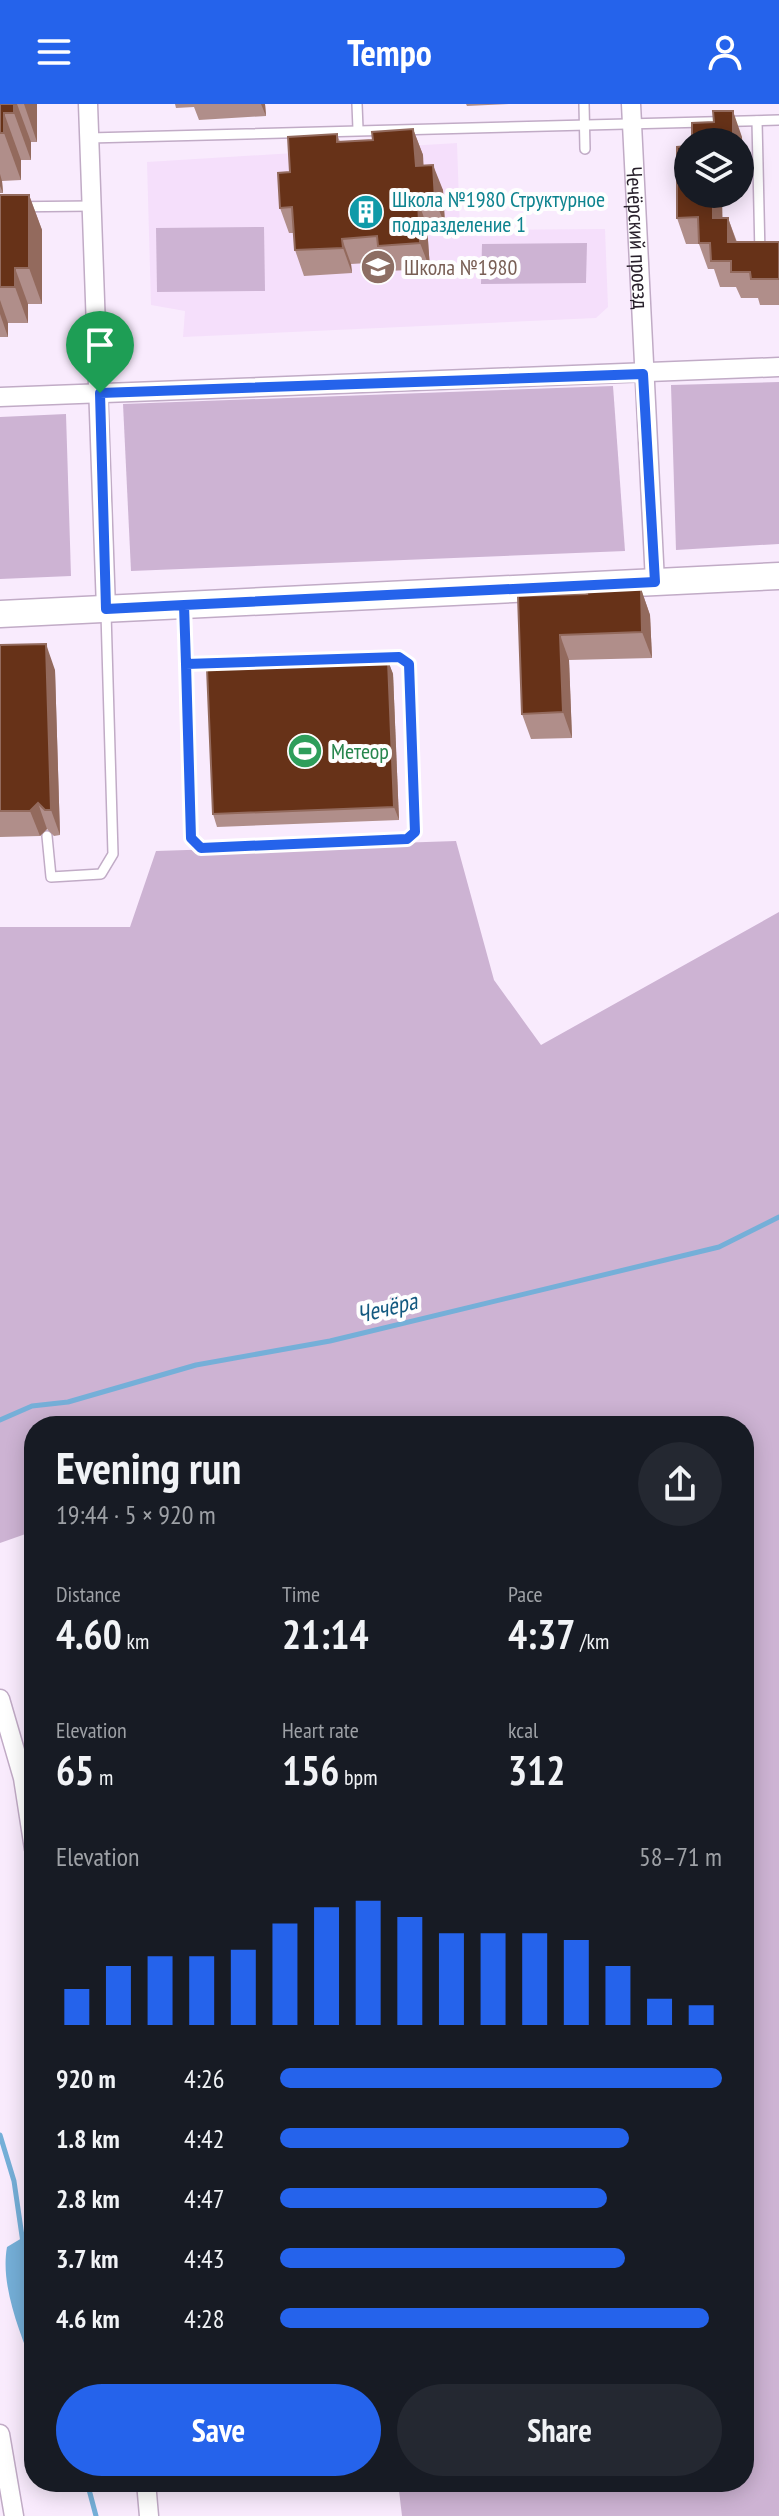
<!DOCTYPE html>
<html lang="en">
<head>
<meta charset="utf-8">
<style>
	:root { --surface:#171b24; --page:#242831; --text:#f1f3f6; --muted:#9ea1a6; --accent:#2563eb }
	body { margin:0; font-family:"PT Sans Narrow",sans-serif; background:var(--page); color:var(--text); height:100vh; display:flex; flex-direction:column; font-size:30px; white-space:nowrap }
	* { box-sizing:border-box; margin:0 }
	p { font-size:26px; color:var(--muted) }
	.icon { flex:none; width:44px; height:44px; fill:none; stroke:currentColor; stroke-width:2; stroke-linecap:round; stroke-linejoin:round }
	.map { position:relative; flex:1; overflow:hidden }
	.drawer { position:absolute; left:24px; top:1312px; width:730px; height:1076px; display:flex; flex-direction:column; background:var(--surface); border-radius:32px; box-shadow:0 4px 20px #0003 }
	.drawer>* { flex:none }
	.tools { position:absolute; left:674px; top:24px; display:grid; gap:16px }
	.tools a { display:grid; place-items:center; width:80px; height:80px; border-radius:50%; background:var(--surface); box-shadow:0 4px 20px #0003; font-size:40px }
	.pin { position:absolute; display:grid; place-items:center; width:68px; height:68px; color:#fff; margin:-82px -34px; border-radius:50% 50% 50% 0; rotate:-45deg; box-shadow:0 0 8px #0007 }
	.pin .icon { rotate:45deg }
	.round { display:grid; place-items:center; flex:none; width:84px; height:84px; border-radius:42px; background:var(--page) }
	.head { display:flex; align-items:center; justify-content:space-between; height:136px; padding:0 32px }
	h1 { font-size:44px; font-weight:700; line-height:60px }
	.metrics { display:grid; grid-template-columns:repeat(3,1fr); gap:12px; height:136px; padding:8px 32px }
	.metrics div { display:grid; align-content:center }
	.metrics b { font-size:40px; font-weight:700 }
	.metrics small { font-size:22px; font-weight:400 }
	.metrics p { font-size:22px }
	.chart { height:224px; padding:16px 32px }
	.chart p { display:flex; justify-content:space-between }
	.chart svg { width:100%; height:144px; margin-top:8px; stroke:var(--accent); stroke-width:6 }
	.cta { display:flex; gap:16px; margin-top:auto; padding:16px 32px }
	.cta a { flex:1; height:92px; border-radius:48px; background:var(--accent); color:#fff; font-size:32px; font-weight:700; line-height:92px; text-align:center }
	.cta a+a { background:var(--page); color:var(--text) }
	ul { padding:0 32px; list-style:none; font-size:26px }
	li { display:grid; grid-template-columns:128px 96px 1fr; align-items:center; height:60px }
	li i { height:20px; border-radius:10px; background:var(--accent) }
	header { display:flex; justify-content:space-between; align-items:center; height:104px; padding:0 32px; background:var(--accent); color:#fff; font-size:36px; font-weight:700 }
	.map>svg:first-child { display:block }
	.built { fill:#f5dffb }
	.green { fill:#cdb3d3 }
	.water { fill:#75afd8 }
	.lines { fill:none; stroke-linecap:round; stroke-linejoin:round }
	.stream { stroke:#75afd8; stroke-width:5 }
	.service-casing { stroke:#c1abc6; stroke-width:12 }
	.minor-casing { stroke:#c1abc6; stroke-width:21 }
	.secondary-casing { stroke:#c1abc6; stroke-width:29 }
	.service { stroke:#fff; stroke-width:9 }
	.minor { stroke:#fff; stroke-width:18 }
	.secondary { stroke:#fff; stroke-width:26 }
	.wall { fill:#b08e8a }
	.shaded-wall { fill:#936a5d }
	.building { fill:#673218; stroke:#936a5d; stroke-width:2 }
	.route-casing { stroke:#fff; stroke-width:16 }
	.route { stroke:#2563eb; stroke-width:10 }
	.labels { text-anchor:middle; stroke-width:8; stroke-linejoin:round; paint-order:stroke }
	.culture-label { font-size:22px; fill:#0d838f; stroke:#fefefe; text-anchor:start }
	.street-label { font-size:22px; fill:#271f2a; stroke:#fefefe }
	.education-label { font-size:22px; fill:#785e54; stroke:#fefefe; text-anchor:start }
	.leisure-label { font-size:22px; fill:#27864d; stroke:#fefefe; text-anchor:start }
	.water-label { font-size:24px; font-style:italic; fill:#125980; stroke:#fefefe }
</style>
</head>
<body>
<header><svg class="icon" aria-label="menu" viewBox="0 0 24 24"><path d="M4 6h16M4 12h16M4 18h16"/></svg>Tempo<svg class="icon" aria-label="person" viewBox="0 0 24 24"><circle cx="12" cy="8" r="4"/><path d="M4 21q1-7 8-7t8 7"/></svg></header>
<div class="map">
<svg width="779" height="2412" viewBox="0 0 779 2412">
	<rect width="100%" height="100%" fill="#f9ebfd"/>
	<!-- built -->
	<polygon class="built" points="457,39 460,126 605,125 608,203 596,214 183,233 185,207 151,201 147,58"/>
	<!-- green -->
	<g class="green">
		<polygon points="264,123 265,187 157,188 156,124"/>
		<polygon points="587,139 586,179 481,180 482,140"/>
		<polygon points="779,278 779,440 676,446 671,281"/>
		<polygon points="613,282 625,447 131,467 123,300"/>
		<polygon points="66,310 71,472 0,475 0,313"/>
		<polygon points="456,737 494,876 541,941 779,808 779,2412 402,2412 398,2378 744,2378 744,1322 34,1322 34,1427 0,1439 0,823 130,823 156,747"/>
	</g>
	<!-- water -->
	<path class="water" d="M22,2134L34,2136V2265C20,2229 0,2181 7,2143Z"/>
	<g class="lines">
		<!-- stream -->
		<g class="stream">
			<polyline points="0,1316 32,1302 68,1298 196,1261 330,1237 719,1143 779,1113"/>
			<polyline points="0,2031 14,2077 23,2139"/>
			<polyline points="87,2378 96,2412"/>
		</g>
		<!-- service casing -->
		<g class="service-casing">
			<g id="service">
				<polyline points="357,0 358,25"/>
				<polyline points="584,0 585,45"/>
				<polyline points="757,17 760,151 779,150"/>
				<polyline points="89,34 779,16"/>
				<polyline points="0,103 92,102"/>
				<polyline points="184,504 191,734 201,744 407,735 415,728 409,560 399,553 186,560"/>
				<polyline points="47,732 51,773 101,770 113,750 106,509"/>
			</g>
		</g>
		<!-- minor casing -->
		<g class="minor-casing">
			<g id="minor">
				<polyline points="88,0 106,505"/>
				<path id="s1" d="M631,0L655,478"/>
				<polyline points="0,293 779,263"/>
				<polyline points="0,1595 23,1674 34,1745"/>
				<polyline points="0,2330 14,2412"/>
				<polyline points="146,2378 149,2412"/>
			</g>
		</g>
		<!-- secondary casing -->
		<g class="secondary-casing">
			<polyline id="secondary" points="0,510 779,472"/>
		</g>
		<!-- service -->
		<use href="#service" class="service"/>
		<!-- minor -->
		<use href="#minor" class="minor"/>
		<!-- secondary -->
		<use href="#secondary" class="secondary"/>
	</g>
	<!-- wall -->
	<g class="wall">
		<polygon points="0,0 37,0 37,38 31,38 31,56 21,56 21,76 2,77 3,89 0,89"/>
		<polygon points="175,0 265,0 266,12 199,16 194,3 176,4"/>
		<polygon points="466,0 509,0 467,2"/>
		<polygon points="413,25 423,51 423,61 443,86 445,121 427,122 430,165 387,167 384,158 351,160 352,169 304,172 295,146 294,129 289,129 280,104 290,68 337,30 340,38 373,36"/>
		<polygon points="688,90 722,90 722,114 728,114 737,138 779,138 779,201 760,201 758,194 741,194 736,183 720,183 714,165 708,165 699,140 686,140 677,114"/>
		<polygon points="0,91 29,91 42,126 42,200 28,200 28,219 8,219 8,233 0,233"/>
		<polygon points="641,485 650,511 652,554 569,556 572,634 531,635 522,610 518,492 587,490 616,486"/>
		<polygon points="0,541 55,566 60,731 54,732 47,725 40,732 0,733"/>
		<polygon points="388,557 393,570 399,716 217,723 213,710"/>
	</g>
	<!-- shaded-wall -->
	<g class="shaded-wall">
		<polygon points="14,0 17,0 31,38 31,56 14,9"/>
		<polygon points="24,0 37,0 37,38"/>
		<polygon points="261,0 265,0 266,12"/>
		<polygon points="733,7 742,33 743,63 740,56 740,38 733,38"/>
		<polygon points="4,9 21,56 21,76 4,29"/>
		<polygon points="413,25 423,51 425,87 416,62"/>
		<polygon points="433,61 443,86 445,121 435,96"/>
		<polygon points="0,70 2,77 3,89 0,82"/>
		<polygon points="713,90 722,90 723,140 713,114"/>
		<polygon points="29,91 42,126 42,200 29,164"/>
		<polygon points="418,97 427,122 430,165 420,139"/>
		<polygon points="728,114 737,140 728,138"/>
		<polygon points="342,135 351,160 352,169 343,144"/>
		<polygon points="15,164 28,200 28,219 15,183"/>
		<polygon points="0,196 8,219 8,233 0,210"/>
		<polygon points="641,485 650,511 652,554 642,528"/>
		<polygon points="560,531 569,556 572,634 563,608"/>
		<polygon points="46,540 55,566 60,731 51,706"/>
		<polygon points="388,557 393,570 399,716 394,703"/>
		<polygon points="38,699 47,725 40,732 30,707"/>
	</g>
	<!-- building -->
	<g class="building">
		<polygon points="0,0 14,0 14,9 4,9 4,29 0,29"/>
		<polygon points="713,7 733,7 733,37 692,38 692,19 714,18"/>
		<polygon points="413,25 416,62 433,61 435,96 418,97 420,139 378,142 377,132 342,135 343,144 295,146 292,103 280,104 278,69 290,68 288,33 337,30 337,38 373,36 372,28"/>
		<polygon points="688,42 688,90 713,90 713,114 728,114 728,138 779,138 779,175 751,175 750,168 731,168 731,157 711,157 710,139 699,139 698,113 677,114 677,43"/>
		<polygon points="0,91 29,91 29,164 15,164 15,183 0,183"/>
		<polygon points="613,480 614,486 641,485 642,528 560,531 563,608 522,610 518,492 587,490 584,481"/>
		<polygon points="46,540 51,706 45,706 38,699 30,707 0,707 0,541"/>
		<polygon points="388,557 394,703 213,710 207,564"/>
	</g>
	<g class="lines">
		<!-- route casing -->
		<g class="route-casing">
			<polyline id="route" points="100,289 106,505 184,501 186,560 191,734 201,744 407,735 415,728 409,560 399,553 186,560 184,501 655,478 643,270 100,289"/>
		</g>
		<!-- route -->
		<use href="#route" class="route"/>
	</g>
	<!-- icons -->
	<defs>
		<g id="building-disc" transform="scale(1.8)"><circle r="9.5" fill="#0f9aa8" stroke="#fefefe"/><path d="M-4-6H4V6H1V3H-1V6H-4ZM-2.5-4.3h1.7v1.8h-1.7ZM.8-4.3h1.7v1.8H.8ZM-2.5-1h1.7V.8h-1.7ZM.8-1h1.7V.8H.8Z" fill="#fff"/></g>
		<g id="school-disc" transform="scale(1.8)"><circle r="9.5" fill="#8d6e63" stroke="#fefefe"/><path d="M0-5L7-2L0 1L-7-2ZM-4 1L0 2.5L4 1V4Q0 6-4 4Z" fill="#fff"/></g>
		<g id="stadium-disc" transform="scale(1.8)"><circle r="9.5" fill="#2e9e5b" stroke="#fefefe"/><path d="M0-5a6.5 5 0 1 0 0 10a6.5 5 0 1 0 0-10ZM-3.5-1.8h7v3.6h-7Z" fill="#fff"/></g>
	</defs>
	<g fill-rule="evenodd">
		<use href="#building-disc" x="366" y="108"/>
		<use href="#school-disc" x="378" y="163"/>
		<use href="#stadium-disc" x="305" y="647"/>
	</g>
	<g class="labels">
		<!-- culture labels -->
		<g class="culture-label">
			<text x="392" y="103">Школа №1980 Структурное<tspan x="392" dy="25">подразделение 1</tspan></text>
		</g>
		<!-- street labels -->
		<g class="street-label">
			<text dy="8" stroke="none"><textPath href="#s1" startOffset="134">Чечёрский проезд</textPath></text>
		</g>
		<!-- education labels -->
		<g class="education-label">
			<text x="404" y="171">Школа №1980</text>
		</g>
		<!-- leisure labels -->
		<g class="leisure-label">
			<text x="331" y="655">Метеор</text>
		</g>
		<!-- water labels -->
		<g class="water-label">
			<text transform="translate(387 1204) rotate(-14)" y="8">Чечёра</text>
		</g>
	</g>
</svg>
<div class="tools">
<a><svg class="icon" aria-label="layers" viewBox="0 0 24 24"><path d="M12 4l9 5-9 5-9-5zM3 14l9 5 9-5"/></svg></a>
</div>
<div class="pin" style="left:100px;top:289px;background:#1e9e55"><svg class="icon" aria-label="arrive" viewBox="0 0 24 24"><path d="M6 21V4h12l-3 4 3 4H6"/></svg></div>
<section class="drawer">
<div class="head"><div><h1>Evening run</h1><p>19:44 · 5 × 920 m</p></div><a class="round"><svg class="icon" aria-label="share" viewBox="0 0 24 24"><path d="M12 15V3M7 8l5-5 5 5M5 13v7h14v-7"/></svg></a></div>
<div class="metrics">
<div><p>Distance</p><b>4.60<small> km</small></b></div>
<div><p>Time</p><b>21:14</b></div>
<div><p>Pace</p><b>4:37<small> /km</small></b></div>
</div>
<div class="metrics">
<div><p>Elevation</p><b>65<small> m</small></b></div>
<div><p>Heart rate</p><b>156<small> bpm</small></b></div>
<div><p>kcal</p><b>312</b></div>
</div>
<div class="chart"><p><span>Elevation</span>58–71 m</p>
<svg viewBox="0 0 160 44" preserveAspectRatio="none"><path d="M5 44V33M15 44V26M25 44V23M35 44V23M45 44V21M55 44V13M65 44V8M75 44V6M85 44V11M95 44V16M105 44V16M115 44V16M125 44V18M135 44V26M145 44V36M155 44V38"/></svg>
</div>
<ul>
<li><b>920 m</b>4:26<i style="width:100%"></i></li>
<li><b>1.8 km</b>4:42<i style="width:79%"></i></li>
<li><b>2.8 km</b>4:47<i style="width:74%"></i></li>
<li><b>3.7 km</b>4:43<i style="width:78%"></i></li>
<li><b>4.6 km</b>4:28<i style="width:97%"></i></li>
</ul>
<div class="cta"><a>Save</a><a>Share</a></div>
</section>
</div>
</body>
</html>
